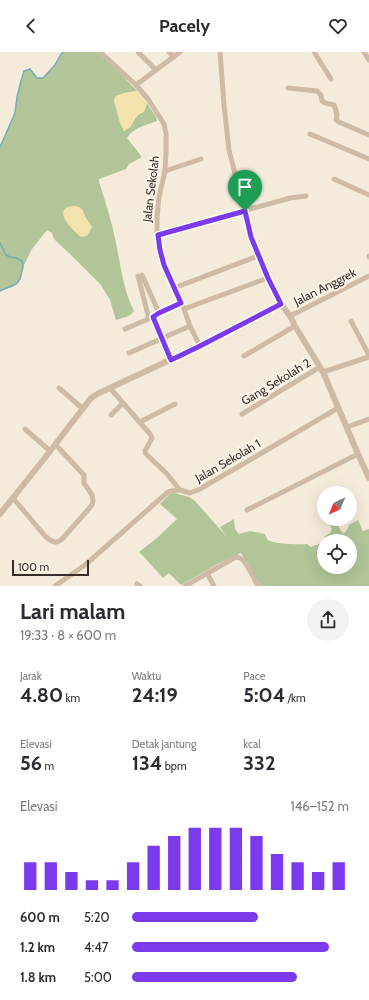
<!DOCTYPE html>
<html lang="id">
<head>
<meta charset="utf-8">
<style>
	:root { --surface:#fff; --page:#f2f2f3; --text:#2b2b33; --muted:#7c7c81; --accent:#7c3aed }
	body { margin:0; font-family:Cabin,sans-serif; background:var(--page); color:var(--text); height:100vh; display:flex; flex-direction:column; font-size:15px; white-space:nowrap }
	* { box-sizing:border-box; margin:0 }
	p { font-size:13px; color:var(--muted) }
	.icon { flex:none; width:22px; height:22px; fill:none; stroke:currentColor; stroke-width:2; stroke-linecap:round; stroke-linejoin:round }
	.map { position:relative; height:534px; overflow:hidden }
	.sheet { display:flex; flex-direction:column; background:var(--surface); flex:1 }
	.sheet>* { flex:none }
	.needle { width:26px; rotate:224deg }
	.tools { position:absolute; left:317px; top:434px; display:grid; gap:8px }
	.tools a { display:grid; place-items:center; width:40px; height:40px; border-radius:50%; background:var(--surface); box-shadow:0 4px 16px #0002; font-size:20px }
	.scale { position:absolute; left:12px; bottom:10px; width:77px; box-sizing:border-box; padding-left:4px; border:2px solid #392e27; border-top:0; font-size:11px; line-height:14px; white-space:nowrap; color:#392e27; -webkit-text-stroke:3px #fbf4e7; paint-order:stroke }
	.pin { position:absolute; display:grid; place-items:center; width:34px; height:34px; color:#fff; margin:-41px -17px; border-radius:50% 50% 50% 0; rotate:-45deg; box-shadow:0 0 4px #0007 }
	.pin .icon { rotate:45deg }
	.round { display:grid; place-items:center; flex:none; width:42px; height:42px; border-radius:21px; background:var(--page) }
	.overview { display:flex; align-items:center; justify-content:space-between; height:68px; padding:0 20px }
	h1 { font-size:22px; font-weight:700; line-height:30px }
	.figures { display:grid; grid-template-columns:repeat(3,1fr); gap:6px; height:68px; padding:4px 20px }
	.figures div { display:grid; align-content:center }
	.figures b { font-size:20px; font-weight:700 }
	.figures small { font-size:11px; font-weight:400 }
	.figures p { font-size:11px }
	.chart { height:112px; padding:8px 20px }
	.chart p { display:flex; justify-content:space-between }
	.chart svg { width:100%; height:72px; margin-top:4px; stroke:var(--accent); stroke-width:6 }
	ul { padding:0 20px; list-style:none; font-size:13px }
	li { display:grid; grid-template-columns:64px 48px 1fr; align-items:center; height:30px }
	li i { height:10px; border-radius:5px; background:var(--accent) }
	header { display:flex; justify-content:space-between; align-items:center; height:52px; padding:0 20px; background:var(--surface); font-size:18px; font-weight:700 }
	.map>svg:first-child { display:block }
	.green { fill:#b2c599 }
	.sand { fill:#f4e2ad }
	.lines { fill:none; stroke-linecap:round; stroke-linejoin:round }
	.stream { stroke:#76acb5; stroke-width:1.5 }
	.minor { stroke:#cebba5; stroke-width:5 }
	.tertiary { stroke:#cebba5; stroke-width:6 }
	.route-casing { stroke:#fff; stroke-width:8 }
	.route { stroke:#7c3aed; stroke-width:5 }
	.labels { text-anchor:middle; stroke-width:4; stroke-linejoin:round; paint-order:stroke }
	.street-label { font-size:12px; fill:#392e27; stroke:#fbf4e7 }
</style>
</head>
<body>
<header><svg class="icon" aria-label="back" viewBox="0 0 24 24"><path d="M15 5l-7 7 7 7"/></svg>Pacely<svg class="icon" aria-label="heart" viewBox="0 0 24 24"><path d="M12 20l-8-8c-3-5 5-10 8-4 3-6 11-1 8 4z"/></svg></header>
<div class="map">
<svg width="369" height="534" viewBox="0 0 369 534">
	<rect width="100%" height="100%" fill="#f4ebda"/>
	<!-- green -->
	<g class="green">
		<path d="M64,0H96L109,10L137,39L125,41L116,44L114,48L124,79L130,75L136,65L145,57L147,51L156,65L157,69C146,73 133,76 127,86L142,105L129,112L126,117L99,127V129C105,149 112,170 116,191C121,215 123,237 134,259C130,265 122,266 116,268L110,248L101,233L70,202L54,187L52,181L47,178L32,197L22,217L21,226L16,233L0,239V95L15,61L17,45L21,29L24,19L30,17L37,26H43L55,13L61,2Z"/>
		<path d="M174,441L189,445L195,449L226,484L220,475L234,467L235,477L239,482L250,479L265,482C266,484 267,487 268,488C273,492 300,493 307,492L311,495L324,490V515H350V489H324L325,484L330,481L332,477L329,471L325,467H334L343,482L347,478L349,473L358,468L363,479L369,477V534H261L241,501L221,510L181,533L169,521L163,526L145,506L139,500L157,486L177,467L160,452L170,442Z"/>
	</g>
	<!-- sand -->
	<g class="sand">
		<path d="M137,39L147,51L144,60C134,63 136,68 130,75C129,76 125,78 124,79L120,71L114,48L116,44L125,41Z"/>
		<path d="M75,154C83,155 83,159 86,166C88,169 90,172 92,175L87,184L81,185C75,180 54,161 68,155C70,154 73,154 75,154Z"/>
	</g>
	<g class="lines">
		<!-- stream -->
		<g class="stream">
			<polyline points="0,95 15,61 17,45 21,29 24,19 30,17 37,26 43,26 55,13 61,2 64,0"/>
			<path d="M0,191L6,203L10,205L16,206L22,209C24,213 23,215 22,219C19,236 13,232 0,239"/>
		</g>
		<!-- minor -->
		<g class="minor">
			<polyline points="100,0 136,33 148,47 164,72 166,82 166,99 165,119 159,145 157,165 157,183 160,198 164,213 169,226 184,257 190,274 200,294"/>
			<polyline points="138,0 156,18"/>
			<polyline points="169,0 174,5"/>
			<polyline points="220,0 224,53 229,98 251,185 268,226 281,252"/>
			<polyline points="314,0 331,27"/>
			<polyline points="364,0 369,8"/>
			<polyline points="136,33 180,0"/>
			<path d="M288,36L317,39L321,43L322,49L325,51L334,53C336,58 338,62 336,68L339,70L369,83"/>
			<polyline points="310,82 369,107"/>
			<polyline points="165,119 201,107"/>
			<polyline points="334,127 369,143"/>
			<polyline points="157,183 290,146 306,144"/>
			<polyline points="369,204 369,205"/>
			<polyline points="142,223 159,261"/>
			<polyline points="138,224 149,267"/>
			<polyline points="174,236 258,204"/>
			<polyline points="184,257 268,226"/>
			<polyline points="290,264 369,224"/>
			<polyline points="153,265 171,308"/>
			<polyline points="351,269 369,303"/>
			<polyline points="125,277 153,265 181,251"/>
			<polyline points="129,301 190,274"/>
			<polyline points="244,304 295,274"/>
			<polyline points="323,320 369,305"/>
			<polyline points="59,336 82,356"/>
			<polyline points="110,336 150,382 152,386 145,399 145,401 167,422 180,438"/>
			<polyline points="242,362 320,315"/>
			<polyline points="111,363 123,351"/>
			<polyline points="140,370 175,352"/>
			<polyline points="347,375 369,367"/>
			<polyline points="25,377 50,399"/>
			<path d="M13,446L45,484C52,490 56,493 63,486L86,460L92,453L93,449L92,443L84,431V423L55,392"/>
			<polyline points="247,458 358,402"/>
			<polyline points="207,521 214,534"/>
			<polyline points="137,532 140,534"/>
			<polyline points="55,534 85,513 168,440 171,439 180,438 190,441 198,438 243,412 338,356"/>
			<path d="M185,534L234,506C236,505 238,505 240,506C245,508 255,528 258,534"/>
		</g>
		<!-- tertiary -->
		<polyline class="tertiary" points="0,462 44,407 91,346 99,341 200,294 281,252 290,264 295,274 323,320 358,402 369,426"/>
	</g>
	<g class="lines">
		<!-- route casing -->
		<g class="route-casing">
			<polygon id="route" points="245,159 251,185 268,226 281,252 200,294 171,308 153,265 159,261 181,251 164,213 160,198 158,183"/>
		</g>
		<!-- route -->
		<use href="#route" class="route"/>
	</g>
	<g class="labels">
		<!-- street labels -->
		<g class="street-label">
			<text transform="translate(151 137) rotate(-83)" y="4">Jalan Sekolah</text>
			<text transform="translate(325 235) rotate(-27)" y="4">Jalan Anggrek</text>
			<text transform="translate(276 330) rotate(-31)" y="4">Gang Sekolah 2</text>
			<text transform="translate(228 409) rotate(-30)" y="4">Jalan Sekolah 1</text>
		</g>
	</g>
</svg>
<div class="tools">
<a><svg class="needle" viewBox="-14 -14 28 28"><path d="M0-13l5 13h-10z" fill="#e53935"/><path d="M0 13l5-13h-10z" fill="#7c7c81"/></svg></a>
<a><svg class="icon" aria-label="locate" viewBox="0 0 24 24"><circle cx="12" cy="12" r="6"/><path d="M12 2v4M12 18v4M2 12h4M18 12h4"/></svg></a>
</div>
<div class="scale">100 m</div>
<div class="pin" style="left:245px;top:159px;background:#1e9e55"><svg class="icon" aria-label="arrive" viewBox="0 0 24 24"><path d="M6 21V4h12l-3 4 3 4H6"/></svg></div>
</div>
<section class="sheet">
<div class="overview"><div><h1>Lari malam</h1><p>19:33 · 8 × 600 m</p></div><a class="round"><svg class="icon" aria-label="share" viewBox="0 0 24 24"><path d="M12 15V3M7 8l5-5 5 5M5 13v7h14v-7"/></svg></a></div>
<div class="figures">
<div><p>Jarak</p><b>4.80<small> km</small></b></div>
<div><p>Waktu</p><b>24:19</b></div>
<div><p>Pace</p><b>5:04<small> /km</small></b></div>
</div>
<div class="figures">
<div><p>Elevasi</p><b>56<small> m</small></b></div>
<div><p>Detak jantung</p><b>134<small> bpm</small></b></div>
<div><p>kcal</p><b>332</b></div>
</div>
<div class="chart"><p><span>Elevasi</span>146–152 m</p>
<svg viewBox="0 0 160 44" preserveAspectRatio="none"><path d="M5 44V27M15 44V27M25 44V33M35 44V38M45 44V38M55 44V27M65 44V17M75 44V11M85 44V6M95 44V6M105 44V6M115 44V11M125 44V22M135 44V27M145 44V33M155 44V27"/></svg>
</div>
<ul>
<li><b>600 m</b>5:20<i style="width:58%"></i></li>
<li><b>1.2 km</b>4:47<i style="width:91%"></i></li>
<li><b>1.8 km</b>5:00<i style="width:76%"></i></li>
</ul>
</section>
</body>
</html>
